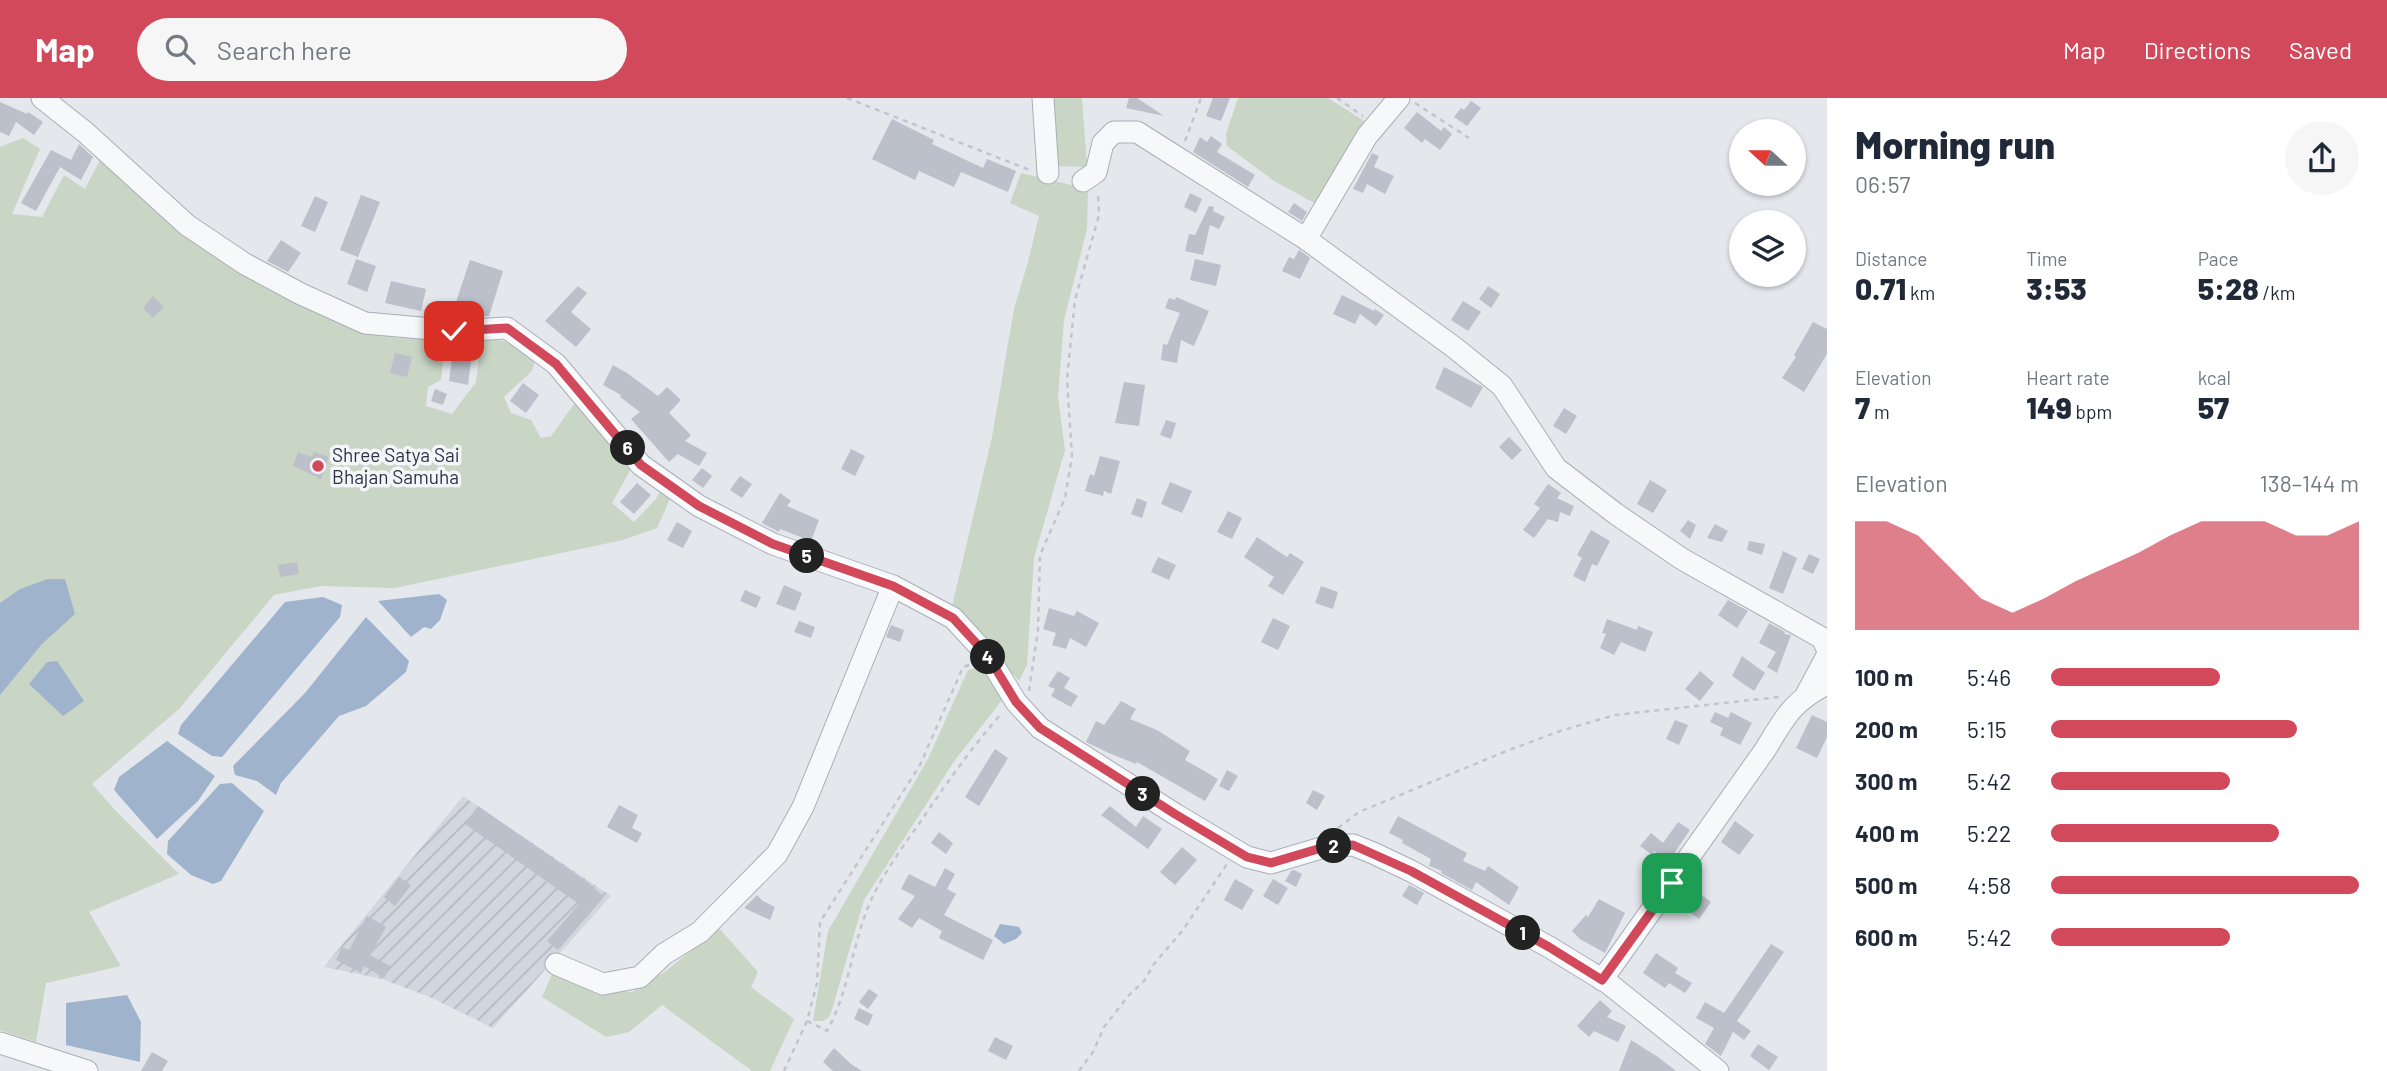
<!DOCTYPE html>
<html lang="en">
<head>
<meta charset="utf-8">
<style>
	:root { --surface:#fff; --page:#f6f6f7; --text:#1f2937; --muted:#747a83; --accent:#d1495b }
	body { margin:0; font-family:Barlow,sans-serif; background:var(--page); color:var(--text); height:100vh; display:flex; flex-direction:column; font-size:26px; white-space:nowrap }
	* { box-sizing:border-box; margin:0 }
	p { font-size:23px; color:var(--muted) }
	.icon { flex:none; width:38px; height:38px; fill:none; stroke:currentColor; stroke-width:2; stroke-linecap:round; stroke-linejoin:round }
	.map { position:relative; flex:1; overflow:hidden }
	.drawer { display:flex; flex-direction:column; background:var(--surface); width:560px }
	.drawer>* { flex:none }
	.needle { width:46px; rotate:291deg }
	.buttons { position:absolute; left:1729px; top:21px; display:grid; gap:14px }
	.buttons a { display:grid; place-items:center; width:77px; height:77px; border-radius:50%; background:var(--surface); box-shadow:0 2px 5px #0004; font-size:35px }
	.pin { position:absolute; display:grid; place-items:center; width:60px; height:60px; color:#fff; margin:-30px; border-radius:14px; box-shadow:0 4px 10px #0006 }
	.km { position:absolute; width:35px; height:35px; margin:-18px; border-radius:50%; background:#222; color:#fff; font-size:19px; line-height:35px; text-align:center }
	.round { display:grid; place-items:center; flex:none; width:74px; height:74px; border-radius:37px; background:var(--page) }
	.overview { display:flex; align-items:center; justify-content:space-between; height:119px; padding:0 28px }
	h1 { font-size:38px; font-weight:800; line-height:52px }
	.figures { display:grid; grid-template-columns:repeat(3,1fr); gap:10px; height:119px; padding:7px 28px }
	.figures div { display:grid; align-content:center }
	.figures b { font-size:30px; font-weight:800 }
	.figures small { font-size:19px; font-weight:400 }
	.figures p { font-size:19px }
	.chart { height:196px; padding:14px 28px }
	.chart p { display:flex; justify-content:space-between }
	.chart svg { width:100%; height:126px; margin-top:7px; fill:var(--accent); opacity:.7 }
	ul { padding:0 28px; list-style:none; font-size:23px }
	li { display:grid; grid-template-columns:112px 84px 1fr; align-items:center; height:52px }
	li i { height:18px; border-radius:9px; background:var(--accent) }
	header { display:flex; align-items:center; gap:42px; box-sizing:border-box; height:98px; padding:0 35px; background:var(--accent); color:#fff }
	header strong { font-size:33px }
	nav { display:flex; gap:38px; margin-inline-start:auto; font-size:24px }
	.search { width:490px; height:63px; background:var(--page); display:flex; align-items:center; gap:18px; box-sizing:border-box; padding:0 24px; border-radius:38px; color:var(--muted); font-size:26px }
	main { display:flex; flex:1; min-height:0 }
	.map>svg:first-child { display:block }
	.industrial { fill:url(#industrial-furrows) }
	.grass { fill:#c9d6c5 }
	.water { fill:#9fb4cc }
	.building { fill:#bbc0ca }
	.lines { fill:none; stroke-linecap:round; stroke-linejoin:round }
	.minor-casing { stroke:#a9aeb7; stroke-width:23 }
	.path { stroke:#c2c5cb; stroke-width:2.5; stroke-dasharray:5 5; stroke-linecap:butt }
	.minor { stroke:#f7f8fa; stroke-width:21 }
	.route-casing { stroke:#fff; stroke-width:14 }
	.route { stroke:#d1495b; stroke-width:9 }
	.poi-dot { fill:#d1495b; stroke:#f4f6f9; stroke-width:2.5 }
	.labels { text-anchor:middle; stroke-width:7; stroke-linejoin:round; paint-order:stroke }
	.poi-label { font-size:19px; fill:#2b3445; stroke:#f4f6f9; text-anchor:start }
</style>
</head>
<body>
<header>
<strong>Map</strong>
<div class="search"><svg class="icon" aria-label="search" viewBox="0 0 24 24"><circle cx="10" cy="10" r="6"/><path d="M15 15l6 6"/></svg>Search here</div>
<nav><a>Map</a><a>Directions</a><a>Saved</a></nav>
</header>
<main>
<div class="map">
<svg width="1827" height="973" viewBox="0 0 1827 973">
	<defs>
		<pattern id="industrial-furrows" width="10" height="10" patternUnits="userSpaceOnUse" patternTransform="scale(1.75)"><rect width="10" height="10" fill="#d2d6de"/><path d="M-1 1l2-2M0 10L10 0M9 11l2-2" fill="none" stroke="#b4b8c0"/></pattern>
	</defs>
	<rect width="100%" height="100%" fill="#e4e7ec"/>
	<!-- industrial -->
	<polygon class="industrial" points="463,698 611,798 493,930 432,900 382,881 324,869"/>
	<!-- grass -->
	<g class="grass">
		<polygon points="1051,0 1082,0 1087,69 1055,68"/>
		<polygon points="1238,0 1328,0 1364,23 1316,106 1274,83 1227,48 1226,36"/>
		<polygon points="23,40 40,51 12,116 42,119 64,77 85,91 102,58 195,140 376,236 396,240 445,242 441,282 428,289 426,308 452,316 476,284 481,240 510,244 536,259 532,273 504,299 511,315 531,322 541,340 551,338 578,301 632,369 612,405 634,424 655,402 663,389 672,396 657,430 623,442 395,490 321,488 274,497 179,611 92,686 115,712 179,776 89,814 121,868 46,885 36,944 0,932 0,49"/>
		<polygon points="1021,75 1088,91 1087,131 1064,222 1058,299 1065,352 1034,460 1027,567 1019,583 952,508 992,339 1014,211 1028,164 1039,118 1010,105"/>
		<polygon points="984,568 1006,597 955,662 864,802 830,918 823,923 813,923 828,833 928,661 968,572"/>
		<polygon points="719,830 758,874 751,889 794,921 770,973 752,973 662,907 629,934 606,939 542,899 554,872 588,889 632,894 666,873"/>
	</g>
	<!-- water -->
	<g class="water">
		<polygon points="48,481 65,481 75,516 42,546 0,597 0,505 20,491"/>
		<polygon points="439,496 447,502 440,522 431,531 424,529 411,539 378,503"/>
		<polygon points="323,499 342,507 340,519 222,659 212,658 178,636 181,627 285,504"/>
		<polygon points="366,519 409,563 406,574 366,608 339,618 281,685 276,697 257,683 235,677 233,668 305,595"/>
		<polygon points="57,563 84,603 63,618 29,586 47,564"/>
		<polygon points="167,643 215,678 198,703 157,741 114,692 119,679"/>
		<polygon points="232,685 264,713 221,783 213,786 191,777 167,756 168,743 220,686"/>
		<polygon points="1000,826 1019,829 1022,835 1016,841 1004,846 994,838"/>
		<polygon points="127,897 141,924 140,964 66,947 66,905"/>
	</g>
	<!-- building -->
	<g class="building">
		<polygon points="1129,0 1137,0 1164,18 1126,10"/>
		<polygon points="1213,0 1230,0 1221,23 1206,18"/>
		<polygon points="1471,3 1481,10 1467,28 1454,19 1461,10 1464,12"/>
		<polygon points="0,4 27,16 28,14 43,24 34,37 16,24 9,38 0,34"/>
		<polygon points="1417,14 1441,33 1444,29 1452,36 1440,52 1425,41 1422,45 1404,30"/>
		<polygon points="892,21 934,42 932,46 983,70 987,61 1016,73 1008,94 961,74 954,89 919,73 915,82 872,61"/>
		<polygon points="1211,38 1222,46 1217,54 1255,77 1248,89 1193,54 1200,39 1207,44"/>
		<polygon points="79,46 93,59 81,82 60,69 36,113 21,105 51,52 71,62"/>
		<polygon points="1372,55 1379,58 1374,69 1394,78 1385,96 1367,86 1363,95 1353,91"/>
		<polygon points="1190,95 1202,101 1196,115 1184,109"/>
		<polygon points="361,97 380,104 358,159 340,152"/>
		<polygon points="315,98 328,104 315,134 301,128"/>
		<polygon points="1294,105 1307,114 1302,123 1288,114"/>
		<polygon points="1209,108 1214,109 1213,113 1225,119 1219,131 1210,127 1203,157 1185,153 1189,136 1195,137"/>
		<polygon points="281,142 301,155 288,174 267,163"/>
		<polygon points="1299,152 1310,160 1300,181 1282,173 1289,159 1294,161"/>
		<polygon points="356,161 376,168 367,194 347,186"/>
		<polygon points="1195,161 1221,167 1216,188 1190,182"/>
		<polygon points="470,162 503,173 489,218 480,218 454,210"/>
		<polygon points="391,183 426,191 421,213 385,205"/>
		<polygon points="578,188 587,195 571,214 591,231 576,249 545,223"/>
		<polygon points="1488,188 1500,196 1491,210 1479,201"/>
		<polygon points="1342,197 1374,213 1375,211 1384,217 1376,228 1360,216 1355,226 1333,216"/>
		<polygon points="153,198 164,209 153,220 143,210"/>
		<polygon points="1176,199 1209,213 1194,248 1181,242 1177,265 1161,262 1163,246 1167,247 1180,215 1165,210 1169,200 1175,202"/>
		<polygon points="1463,203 1481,214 1468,233 1451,222"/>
		<polygon points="1813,224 1827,231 1827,256 1804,294 1782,280 1796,259 1794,257"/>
		<polygon points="473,245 468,287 449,283 454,246"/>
		<polygon points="395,255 412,259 407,279 390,275"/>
		<polygon points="613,267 627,275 658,298 667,289 681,302 669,315 691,337 685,343 707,355 699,368 678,356 669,364 631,321 640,314 620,299 621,297 603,287"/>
		<polygon points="1444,269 1483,289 1471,310 1435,290"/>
		<polygon points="1124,284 1145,287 1139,328 1115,325"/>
		<polygon points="523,285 539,297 526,315 510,303"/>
		<polygon points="435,291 447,296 443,307 431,303"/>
		<polygon points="1564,310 1577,318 1566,336 1553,328"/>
		<polygon points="1166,322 1176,325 1171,341 1160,337"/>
		<polygon points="1509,339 1522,352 1512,362 1499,349"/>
		<polygon points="851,351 865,358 855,378 841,371"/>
		<polygon points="298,354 312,359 314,354 329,359 321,381 293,368"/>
		<polygon points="1100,358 1120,363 1111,396 1104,393 1103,398 1085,393 1090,376 1094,378"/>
		<polygon points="702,370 712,378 703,390 692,382"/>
		<polygon points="740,378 752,386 742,400 730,392"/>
		<polygon points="1650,382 1667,392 1653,415 1637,406"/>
		<polygon points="1170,384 1192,393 1182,415 1161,406"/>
		<polygon points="637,385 651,397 634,416 620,404"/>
		<polygon points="1548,386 1561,395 1557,400 1574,408 1570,418 1560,414 1558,424 1548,421 1534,440 1523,432 1540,410 1534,406"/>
		<polygon points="780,395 791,403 787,408 819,422 811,443 780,431 779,434 762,425"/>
		<polygon points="1137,400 1147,404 1142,420 1131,416"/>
		<polygon points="1228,413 1242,420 1232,441 1217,434"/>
		<polygon points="1688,422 1696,427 1690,441 1680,433"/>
		<polygon points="677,424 692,433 683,450 667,442"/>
		<polygon points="1715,426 1728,433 1722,444 1707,440"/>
		<polygon points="1591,432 1610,443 1597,468 1592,466 1585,484 1573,478 1582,460 1577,457"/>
		<polygon points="1257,439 1287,459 1290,455 1304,464 1283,497 1268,488 1274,479 1244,459"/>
		<polygon points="1749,443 1765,446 1762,457 1747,452"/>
		<polygon points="1783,453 1797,460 1783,496 1769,490"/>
		<polygon points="1809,456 1820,461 1813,476 1802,471"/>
		<polygon points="1158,459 1176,467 1169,482 1151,474"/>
		<polygon points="297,464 299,476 280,479 278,467"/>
		<polygon points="784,487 802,495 795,513 776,506"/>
		<polygon points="1321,488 1338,494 1333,511 1315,505"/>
		<polygon points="745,492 761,499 756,510 740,503"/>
		<polygon points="1728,502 1748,513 1737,530 1718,517"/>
		<polygon points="1049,510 1074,518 1077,513 1099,525 1086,549 1070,540 1066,551 1052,547 1056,535 1043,531"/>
		<polygon points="1273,520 1290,528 1278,552 1261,544"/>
		<polygon points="1607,521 1637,532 1638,528 1653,534 1645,554 1621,544 1614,557 1600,550 1606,536 1602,535"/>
		<polygon points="799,523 815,529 811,540 794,534"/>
		<polygon points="1769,525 1785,534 1784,536 1791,537 1777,575 1767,569 1776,554 1759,545"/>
		<polygon points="891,527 904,532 900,544 886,539"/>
		<polygon points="1742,558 1765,575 1754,593 1732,578"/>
		<polygon points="1058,573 1070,580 1064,590 1078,598 1071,609 1051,598 1055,591 1048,588"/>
		<polygon points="1700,573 1714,585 1700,603 1685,591"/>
		<polygon points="1121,603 1136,611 1130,621 1157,632 1190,653 1185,662 1218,681 1205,703 1137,664 1136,666 1109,655 1086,644 1096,623 1104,627"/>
		<polygon points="1715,614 1728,620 1731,614 1752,625 1740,647 1720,637 1723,630 1710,624"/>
		<polygon points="1812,617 1827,624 1827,639 1817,660 1796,650"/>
		<polygon points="1675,622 1688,627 1679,647 1666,641"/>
		<polygon points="995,651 1008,660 979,708 965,699"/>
		<polygon points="1227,672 1238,678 1229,693 1219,688"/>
		<polygon points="1313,692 1325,698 1317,712 1306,705"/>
		<polygon points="619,707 638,717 632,730 642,735 637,745 607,729"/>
		<polygon points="478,708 589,785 604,799 558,852 547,843 579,806 465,726"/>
		<polygon points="1110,708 1136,729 1143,718 1162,731 1148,751 1101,717"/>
		<polygon points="1398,718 1467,755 1463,763 1485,773 1488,768 1519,789 1509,807 1476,784 1472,792 1441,775 1442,773 1429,768 1431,761 1402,745 1403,742 1389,735"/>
		<polygon points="1735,723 1754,737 1739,757 1721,744"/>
		<polygon points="1678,724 1690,732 1669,763 1654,753 1652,757 1640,748 1651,735 1663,745"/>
		<polygon points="939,734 953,745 946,756 931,745"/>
		<polygon points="1182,749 1197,762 1175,787 1160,774"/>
		<polygon points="945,770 955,776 947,791 956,796 944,817 993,842 983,862 939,840 942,833 919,820 912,830 898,821 915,798 901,791 909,776 935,789"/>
		<polygon points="1294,772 1302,776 1296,789 1285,783 1291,773"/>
		<polygon points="399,779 411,787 395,808 384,799"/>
		<polygon points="1235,781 1254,792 1242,812 1224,802"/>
		<polygon points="1273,781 1288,790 1278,807 1263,798"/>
		<polygon points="1409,787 1424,795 1417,807 1402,798"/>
		<polygon points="1691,789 1711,804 1699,821 1679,806"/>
		<polygon points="757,797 763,803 775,809 770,822 744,810"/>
		<polygon points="1599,801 1625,815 1605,855 1580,841 1572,833 1586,817 1588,819"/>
		<polygon points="367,818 386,829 370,857 390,868 384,880 364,868 361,875 336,862 342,849 349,852"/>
		<polygon points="1771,846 1784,854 1737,923 1751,933 1744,942 1733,934 1721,958 1705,946 1714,930 1696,920 1705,904 1724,915"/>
		<polygon points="1656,855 1678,870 1675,875 1692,885 1685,895 1669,885 1665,890 1643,875"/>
		<polygon points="869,891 878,897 868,911 859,904"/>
		<polygon points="1600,902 1612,913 1607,919 1626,928 1618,944 1594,933 1589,939 1577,928"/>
		<polygon points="859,910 873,917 868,928 854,921"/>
		<polygon points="995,939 1013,948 1006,962 988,953"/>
		<polygon points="1631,942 1658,959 1676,973 1619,973"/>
		<polygon points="1758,946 1778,959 1769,972 1750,958"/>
		<polygon points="834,950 851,966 862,973 833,973 823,964"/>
		<polygon points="152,954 168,963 162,973 141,973"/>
	</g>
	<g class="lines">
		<!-- minor casing -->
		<g class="minor-casing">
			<g id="minor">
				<polyline points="42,0 85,34 187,127 245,166 301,196 365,225 454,233 507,230 556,266 641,367 699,408 773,446 893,488 953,520 988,558 1016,604 1040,630 1175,716 1247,759 1271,765 1328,748 1353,747 1373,755 1411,773 1549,849 1608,885 1718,973"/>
				<polyline points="1043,0 1048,75"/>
				<polyline points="1083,83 1096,74 1103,45 1114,34 1137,34 1306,141 1455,250 1502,288 1556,370 1616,416 1682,461 1822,540 1827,551"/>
				<polyline points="1306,141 1367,38 1399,0"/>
				<polyline points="1807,595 1827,558"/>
				<polyline points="556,866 603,886 640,879 664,856 700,834 777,756 803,709 893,488"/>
				<path d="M1602,882L1765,652C1784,621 1792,603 1827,586"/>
				<polyline points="0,945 87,973"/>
			</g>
		</g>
		<!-- path -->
		<g class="path">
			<polyline points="847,0 1032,73"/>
			<polyline points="1337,0 1363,18"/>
			<polyline points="1415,5 1469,40"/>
			<polyline points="1185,43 1201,0"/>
			<polyline points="1029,593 1038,532 1040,457 1065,400 1072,358 1067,281 1075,202 1099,117 1098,95"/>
			<polyline points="1338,730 1359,714 1504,654 1560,633 1615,617 1779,599"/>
			<path d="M807,923L827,933C850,892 852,843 872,800C885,773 904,747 921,723C946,686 972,649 1002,615"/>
			<polyline points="784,973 807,923 817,885 820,824 920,667 963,569 972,566"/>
			<polyline points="1079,973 1093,954 1104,929 1129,897 1144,883 1154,866 1183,832 1227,766"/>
		</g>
		<!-- minor -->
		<use href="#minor" class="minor"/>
	</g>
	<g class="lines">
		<!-- route casing -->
		<g class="route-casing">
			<polyline id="route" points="454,233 507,230 556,266 641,367 699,408 773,446 893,488 953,520 988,558 1016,604 1040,630 1175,716 1247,759 1271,765 1328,748 1353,747 1411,773 1549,849 1602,882 1672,785"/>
		</g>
		<!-- route -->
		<use href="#route" class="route"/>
	</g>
	<!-- markers -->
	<circle class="poi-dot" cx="318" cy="368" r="7"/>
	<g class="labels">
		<!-- poi labels -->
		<g class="poi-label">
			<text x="332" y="364">Shree Satya Sai<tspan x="332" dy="22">Bhajan Samuha</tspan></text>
		</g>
	</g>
</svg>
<div class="buttons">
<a><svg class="needle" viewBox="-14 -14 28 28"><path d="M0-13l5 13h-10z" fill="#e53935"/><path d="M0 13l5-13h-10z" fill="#747a83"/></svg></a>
<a><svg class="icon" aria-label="layers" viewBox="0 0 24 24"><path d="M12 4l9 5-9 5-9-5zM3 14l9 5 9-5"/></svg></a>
</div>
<div class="pin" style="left:1672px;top:785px;background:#1e9e55"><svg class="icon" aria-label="arrive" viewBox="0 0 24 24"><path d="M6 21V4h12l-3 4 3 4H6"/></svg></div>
<div class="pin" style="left:454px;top:233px;background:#d93025"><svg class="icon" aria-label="check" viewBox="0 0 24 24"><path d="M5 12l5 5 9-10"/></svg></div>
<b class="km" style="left:1523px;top:835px">1</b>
<b class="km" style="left:1334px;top:748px">2</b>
<b class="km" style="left:1143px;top:696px">3</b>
<b class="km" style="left:988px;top:559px">4</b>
<b class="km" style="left:807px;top:458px">5</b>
<b class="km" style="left:628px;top:350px">6</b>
</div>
<section class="drawer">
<div class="overview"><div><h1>Morning run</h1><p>06:57</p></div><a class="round"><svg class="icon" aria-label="share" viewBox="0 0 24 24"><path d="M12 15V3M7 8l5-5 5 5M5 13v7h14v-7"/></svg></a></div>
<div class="figures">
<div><p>Distance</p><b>0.71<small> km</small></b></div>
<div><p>Time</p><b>3:53</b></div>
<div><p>Pace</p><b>5:28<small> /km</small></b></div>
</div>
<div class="figures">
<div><p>Elevation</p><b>7<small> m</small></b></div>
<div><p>Heart rate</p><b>149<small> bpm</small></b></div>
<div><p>kcal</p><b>57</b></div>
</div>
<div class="chart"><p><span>Elevation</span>138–144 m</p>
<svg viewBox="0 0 160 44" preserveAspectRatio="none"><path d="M0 44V6L10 6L20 11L30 22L40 33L50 38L60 33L70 27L80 22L90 17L100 11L110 6L120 6L130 6L140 11L150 11L160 6V44z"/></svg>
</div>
<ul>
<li><b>100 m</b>5:46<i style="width:55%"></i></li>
<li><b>200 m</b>5:15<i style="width:80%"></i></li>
<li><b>300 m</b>5:42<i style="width:58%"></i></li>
<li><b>400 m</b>5:22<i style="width:74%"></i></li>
<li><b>500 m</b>4:58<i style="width:100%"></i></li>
<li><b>600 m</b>5:42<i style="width:58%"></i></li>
</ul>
</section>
</main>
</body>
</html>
